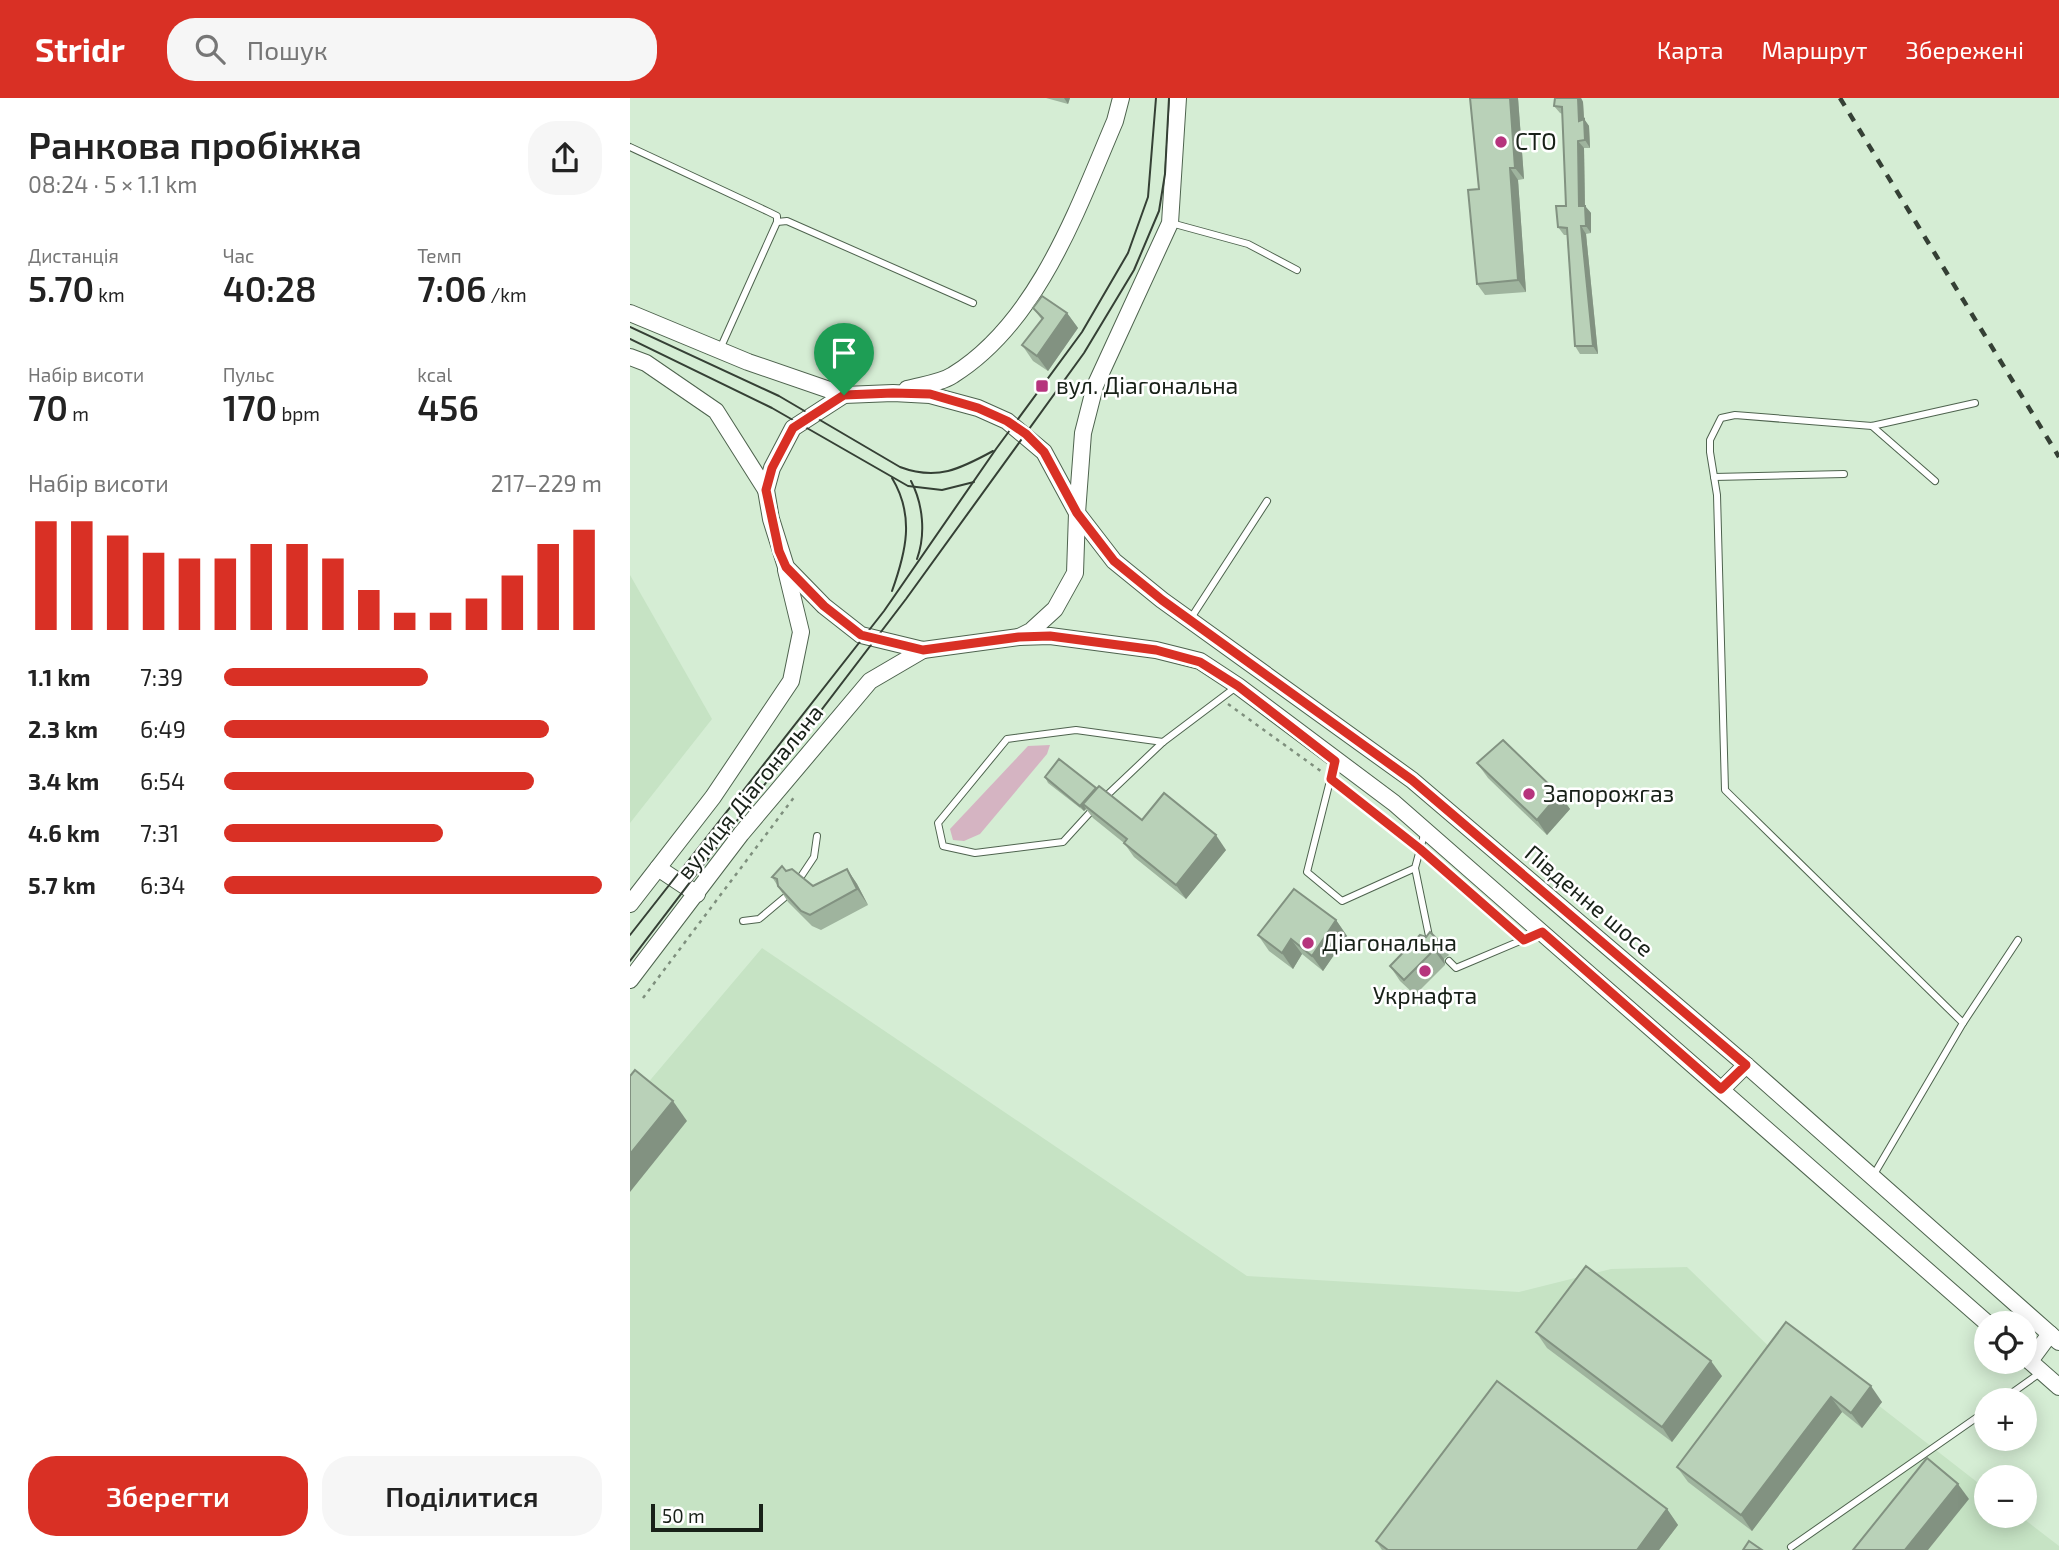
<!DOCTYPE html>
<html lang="uk">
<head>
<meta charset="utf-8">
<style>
	:root { --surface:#fff; --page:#f6f6f6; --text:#222; --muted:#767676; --accent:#d93025 }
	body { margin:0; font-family:"Exo 2",sans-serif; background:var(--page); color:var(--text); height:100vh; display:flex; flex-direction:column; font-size:26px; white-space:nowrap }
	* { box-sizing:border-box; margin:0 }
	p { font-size:23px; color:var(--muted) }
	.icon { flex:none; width:38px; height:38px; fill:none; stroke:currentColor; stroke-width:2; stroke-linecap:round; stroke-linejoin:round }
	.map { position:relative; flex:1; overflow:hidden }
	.panel { display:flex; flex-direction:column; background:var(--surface); width:630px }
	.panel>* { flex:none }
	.buttons { position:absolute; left:1344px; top:1213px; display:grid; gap:14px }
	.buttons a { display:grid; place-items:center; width:63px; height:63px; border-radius:50%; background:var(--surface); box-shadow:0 4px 18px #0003; font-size:35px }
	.scale { position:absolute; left:21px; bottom:18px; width:112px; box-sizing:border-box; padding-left:7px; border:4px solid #182118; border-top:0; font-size:19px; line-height:24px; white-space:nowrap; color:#182118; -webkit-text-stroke:5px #fff; paint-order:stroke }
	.pin { position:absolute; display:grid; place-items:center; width:60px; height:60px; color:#fff; margin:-72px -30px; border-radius:50% 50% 50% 0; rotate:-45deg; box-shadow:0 0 7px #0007 }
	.pin .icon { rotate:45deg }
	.round { display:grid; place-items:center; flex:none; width:74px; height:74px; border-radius:28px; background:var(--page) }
	.overview { display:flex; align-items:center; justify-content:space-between; height:119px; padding:0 28px }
	h1 { font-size:38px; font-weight:600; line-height:52px }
	.stats { display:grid; grid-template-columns:repeat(3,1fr); gap:10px; height:119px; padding:7px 28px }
	.stats div { display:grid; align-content:center }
	.stats b { font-size:35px; font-weight:600 }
	.stats small { font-size:19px; font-weight:400 }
	.stats p { font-size:19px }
	.chart { height:196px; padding:14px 28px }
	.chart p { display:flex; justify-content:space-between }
	.chart svg { width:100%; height:126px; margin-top:7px; stroke:var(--accent); stroke-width:6 }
	.cta { display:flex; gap:14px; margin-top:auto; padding:14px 28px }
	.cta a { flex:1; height:80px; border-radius:28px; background:var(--accent); color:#fff; font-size:28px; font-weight:600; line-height:80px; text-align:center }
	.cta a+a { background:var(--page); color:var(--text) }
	ul { padding:0 28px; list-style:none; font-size:23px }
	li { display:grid; grid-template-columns:112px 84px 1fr; align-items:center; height:52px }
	li i { height:18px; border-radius:9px; background:var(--accent) }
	header { display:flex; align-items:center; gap:42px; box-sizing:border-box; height:98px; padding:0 35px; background:var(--accent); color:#fff }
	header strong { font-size:33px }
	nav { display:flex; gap:38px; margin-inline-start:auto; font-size:24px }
	.search { width:490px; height:63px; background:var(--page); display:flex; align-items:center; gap:18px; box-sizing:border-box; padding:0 24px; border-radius:28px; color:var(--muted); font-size:26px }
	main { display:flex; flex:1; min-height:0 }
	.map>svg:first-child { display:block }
	.built { fill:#c6e3c4 }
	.green { fill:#d5b4c2 }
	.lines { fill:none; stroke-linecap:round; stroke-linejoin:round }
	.service-casing { stroke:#4e634e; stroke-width:8 }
	.secondary-casing { stroke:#4e634e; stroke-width:18 }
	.path { stroke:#7e8f7d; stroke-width:2.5; stroke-dasharray:3.5 5; stroke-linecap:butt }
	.service { stroke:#fff; stroke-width:6 }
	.secondary { stroke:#fff; stroke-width:16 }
	.tram { stroke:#354035; stroke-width:2 }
	.rail { stroke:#354035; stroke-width:4.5; stroke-dasharray:9 9; stroke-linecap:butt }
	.wall { fill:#9fb49e }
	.shaded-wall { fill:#829281 }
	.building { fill:#b9d1b8; stroke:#829281; stroke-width:2 }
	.route-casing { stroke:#fff; stroke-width:14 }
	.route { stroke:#d93025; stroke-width:9 }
	.poi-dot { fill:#b6347d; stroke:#fff; stroke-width:2.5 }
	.labels { text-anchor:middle; stroke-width:5; stroke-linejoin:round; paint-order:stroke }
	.poi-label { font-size:23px; fill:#182118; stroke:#fff; text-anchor:start }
	.street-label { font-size:23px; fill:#182118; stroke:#fff }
</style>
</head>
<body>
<header>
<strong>Stridr</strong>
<div class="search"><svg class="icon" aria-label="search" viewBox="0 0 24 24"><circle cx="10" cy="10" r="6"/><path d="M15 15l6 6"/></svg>Пошук</div>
<nav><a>Карта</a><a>Маршрут</a><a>Збережені</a></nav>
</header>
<main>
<section class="panel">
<div class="overview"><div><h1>Ранкова пробіжка</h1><p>08:24 · 5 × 1.1 km</p></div><a class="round"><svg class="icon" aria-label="share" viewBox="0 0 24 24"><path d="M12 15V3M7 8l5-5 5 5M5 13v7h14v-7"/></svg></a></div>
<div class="stats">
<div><p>Дистанція</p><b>5.70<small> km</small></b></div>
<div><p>Час</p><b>40:28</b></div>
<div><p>Темп</p><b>7:06<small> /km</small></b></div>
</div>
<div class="stats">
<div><p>Набір висоти</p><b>70<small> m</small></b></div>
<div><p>Пульс</p><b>170<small> bpm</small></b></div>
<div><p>kcal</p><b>456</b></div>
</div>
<div class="chart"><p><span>Набір висоти</span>217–229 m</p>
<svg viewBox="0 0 160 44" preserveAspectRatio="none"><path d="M5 44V6M15 44V6M25 44V11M35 44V17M45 44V19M55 44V19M65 44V14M75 44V14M85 44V19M95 44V30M105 44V38M115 44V38M125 44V33M135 44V25M145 44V14M155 44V9"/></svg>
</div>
<ul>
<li><b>1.1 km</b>7:39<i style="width:54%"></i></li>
<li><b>2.3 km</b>6:49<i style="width:86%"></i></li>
<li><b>3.4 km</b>6:54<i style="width:82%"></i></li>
<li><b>4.6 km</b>7:31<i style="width:58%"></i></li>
<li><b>5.7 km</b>6:34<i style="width:100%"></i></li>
</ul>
<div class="cta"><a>Зберегти</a><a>Поділитися</a></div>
</section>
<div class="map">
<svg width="1429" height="1452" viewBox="0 0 1429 1452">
	<rect width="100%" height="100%" fill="#d5edd4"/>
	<!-- built -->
	<g class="built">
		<polygon points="0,477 82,621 0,725"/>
		<polygon points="132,850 617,1178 889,1194 981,1171 1057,1169 1156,1265 1176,1251 1356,1391 1356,1418 1390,1418 1429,1448 1429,1452 0,1452 0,1006"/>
	</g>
	<!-- green -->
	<polygon class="green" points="420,647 417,656 350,736 334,743 323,742 320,731 398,648"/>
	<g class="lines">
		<!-- service casing -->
		<g class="service-casing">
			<g id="service">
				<polyline points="0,49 139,114 147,118 147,124"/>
				<polyline points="147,124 157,123 343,205"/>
				<polyline points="541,125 618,146 667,172"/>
				<polyline points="90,251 147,124"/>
				<polyline points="1242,328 1305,383"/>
				<polyline points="1084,379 1214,376"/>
				<polyline points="561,520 637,403"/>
				<polyline points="705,663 677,774 712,803 785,770 795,733"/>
				<polyline points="473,701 533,644 606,589"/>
				<polyline points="465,709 433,744 345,755 313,748 308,725 377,641 446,632 533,644"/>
				<polyline points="785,770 800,843"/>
				<polyline points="168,783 184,759 187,738"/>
				<polyline points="113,823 129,821 154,800"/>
				<polyline points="819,863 826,870 909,835"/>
				<polyline points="1333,925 1095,692 1087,397 1080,354 1080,342 1091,320 1105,317 1242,328 1345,305"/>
				<polyline points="1243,1078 1333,925 1388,842"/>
				<polyline points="1372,1302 1410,1275"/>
				<polyline points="1161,1449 1356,1313"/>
			</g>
		</g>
		<!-- secondary casing -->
		<g class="secondary-casing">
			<g id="secondary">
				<polyline points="548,0 540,125 465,288 453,335 447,415 484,463 532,502 782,682 1116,967 1429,1244"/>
				<polyline points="0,215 118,264 214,297"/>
				<polyline points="0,259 16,265 86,313 136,392"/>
				<path d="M277,291C291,287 311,285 323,277C408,224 447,112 485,23L491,0"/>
				<polygon points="263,295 300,297 348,310 377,323 414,354 447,415 445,475 425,511 401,533 389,539 293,552 231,537 194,508 156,469 141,421 136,392 142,370 163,330 214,297"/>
				<polyline points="389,539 420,538 526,552 570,563 608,588 764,705 1357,1225"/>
				<polyline points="28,770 67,796"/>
				<polyline points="0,806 83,699 161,583 171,534 156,472"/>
				<polyline points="0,882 111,736 240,583 293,552"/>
				<polyline points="1092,991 1116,967"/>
				<polyline points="1395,1259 1429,1289"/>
				<polyline points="1400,1263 1420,1236"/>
			</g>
		</g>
		<!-- path -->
		<g class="path">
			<polyline points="598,606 692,674"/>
			<polyline points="708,687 783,745"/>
			<polyline points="799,759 886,835"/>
			<polyline points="13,900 165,698"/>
		</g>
		<!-- service -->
		<use href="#service" class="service"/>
		<!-- secondary -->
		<use href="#secondary" class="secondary"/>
		<!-- tram -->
		<g class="tram">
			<path d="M0,229L149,298L270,369C307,383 330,371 363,353"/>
			<polyline points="0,241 142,310 278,388 312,392 344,384"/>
			<path d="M262,380C285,418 276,454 262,493"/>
			<path d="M281,383C293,406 296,436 287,461"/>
			<polyline points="0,837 254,513 366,351 452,234 498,155 518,99 526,0"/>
			<polyline points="0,863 276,501 454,255 504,172 529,113 535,76 539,0"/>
		</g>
		<!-- rail -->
		<polyline class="rail" points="1210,0 1429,359"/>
	</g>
	<!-- wall -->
	<g class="wall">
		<polygon points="416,0 440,0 438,6"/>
		<polygon points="840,0 888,0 894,81 888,82 896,194 855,197 847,186 849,91"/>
		<polygon points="925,0 951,0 953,4 954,21 959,28 960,50 954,50 955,108 961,115 961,135 956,136 968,256 950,256 945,248 937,137 934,137 928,129 936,108 933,16 930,15 924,8"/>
		<polygon points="403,210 437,215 448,230 418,273 403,263 392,247 412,222"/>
		<polygon points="847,665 929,696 940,711 917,737 858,680"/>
		<polygon points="415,679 467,691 512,722 596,752 556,801 504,759 494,745 463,720 456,711 454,713 418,685"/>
		<polygon points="217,771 227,786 238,807 191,832 182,828 158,804 142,779 156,773 183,788"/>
		<polygon points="706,822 717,838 693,873 672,856 663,871 639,853 628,837"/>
		<polygon points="796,839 808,842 819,857 814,861 815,867 785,897 770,883 760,868"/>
		<polygon points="1156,1224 1252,1304 1232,1330 1212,1314 1122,1433 1058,1384 1047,1369"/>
		<polygon points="906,1234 1092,1278 1042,1344 917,1250"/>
		<polygon points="1037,1411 1048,1427 1029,1452 752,1452 746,1443"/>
	</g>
	<!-- shaded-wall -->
	<g class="shaded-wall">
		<polygon points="434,0 440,0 438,6"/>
		<polygon points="880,0 888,0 894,81 885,70"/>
		<polygon points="948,0 951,0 953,4 954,21 959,28 960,50 955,42 949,23"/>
		<polygon points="948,43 954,50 955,115 949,108"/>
		<polygon points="880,70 888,82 896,194 888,182"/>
		<polygon points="955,108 961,115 961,135 956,128"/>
		<polygon points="951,128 956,136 968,256 963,248"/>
		<polygon points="437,215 448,230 418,273 407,258"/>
		<polygon points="466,690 453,706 456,711 454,713 450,708"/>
		<polygon points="929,696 940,711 917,737 907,722"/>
		<polygon points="586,737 596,752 556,801 546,787"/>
		<polygon points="217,771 227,786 238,807 227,791"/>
		<polygon points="706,822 717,838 693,873 682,858"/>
		<polygon points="661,841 672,856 663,871 652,855"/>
		<polygon points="803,846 814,861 815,867 804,852"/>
		<polygon points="43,1003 57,1023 0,1094 0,1056"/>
		<polygon points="1081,1263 1092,1278 1042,1344 1032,1329"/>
		<polygon points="1241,1288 1252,1304 1232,1330 1221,1315"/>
		<polygon points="1201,1299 1212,1314 1122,1433 1111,1417"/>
		<polygon points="1328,1386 1339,1401 1298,1452 1275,1452"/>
		<polygon points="1037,1411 1048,1427 1029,1452 1007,1452"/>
	</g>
	<!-- building -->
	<g class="building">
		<polygon points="840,0 880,0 885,70 880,70 888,182 847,186 838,92 849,91"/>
		<polygon points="925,0 948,0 949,23 954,21 955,42 948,43 949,108 955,108 956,128 951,128 963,248 945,248 937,130 928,129 926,108 936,108 932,9 924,8"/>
		<polygon points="412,198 437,215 407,258 392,247 413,220 403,210"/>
		<polygon points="873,642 929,696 907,722 847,665"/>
		<polygon points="429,661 466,690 450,708 415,679"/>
		<polygon points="469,688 512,722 534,695 586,737 546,787 494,745 497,741 453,706"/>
		<polygon points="152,768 156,773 162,771 183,788 217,771 227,791 180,817 171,813 148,788 147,781 142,779"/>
		<polygon points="664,791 706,822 682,858 661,841 652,855 628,837"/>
		<polygon points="800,834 808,842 803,846 804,852 774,882 760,868 790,837 796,839"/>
		<polygon points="5,972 43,1003 0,1056 0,978"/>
		<polygon points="956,1168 1081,1263 1032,1329 906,1234"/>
		<polygon points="1156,1224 1241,1288 1221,1315 1201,1299 1111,1417 1047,1369"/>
		<polygon points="867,1283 1037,1411 1007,1452 758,1452 746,1443"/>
		<polygon points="1297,1360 1328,1386 1275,1452 1223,1452"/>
		<polygon points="1119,1443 1132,1452 1113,1452"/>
	</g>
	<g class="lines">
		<!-- route casing -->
		<g class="route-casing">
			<polygon id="route" points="263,295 300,296 348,310 377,323 396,336 414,354 447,415 484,463 532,502 782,682 1116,967 1091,991 912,834 894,842 790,751 701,681 705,663 608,588 570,564 526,552 420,538 389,539 293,552 231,537 194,508 156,469 149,453 136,392 142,370 163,330 214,297"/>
		</g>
		<!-- route -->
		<use href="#route" class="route"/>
	</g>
	<!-- markers -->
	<g class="poi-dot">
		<circle cx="871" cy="44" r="7"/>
		<rect x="405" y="281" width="14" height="14" rx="3.5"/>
		<circle cx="899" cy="696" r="7"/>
		<circle cx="678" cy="845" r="7"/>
		<circle cx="795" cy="873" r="7"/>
	</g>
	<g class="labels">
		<!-- poi labels -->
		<g class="poi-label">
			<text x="885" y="52">СТО</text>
			<text x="426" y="296">вул. Діагональна</text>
			<text x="913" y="704">Запорожгаз</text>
			<text x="692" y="853">Діагональна</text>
			<text x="795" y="906" text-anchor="middle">Укрнафта</text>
		</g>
		<!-- street labels -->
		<g class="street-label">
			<text transform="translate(120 694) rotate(-51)" y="8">вулиця Діагональна</text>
			<text transform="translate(959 803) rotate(40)" y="8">Південне шосе</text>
		</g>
	</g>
</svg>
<div class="buttons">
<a><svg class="icon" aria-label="locate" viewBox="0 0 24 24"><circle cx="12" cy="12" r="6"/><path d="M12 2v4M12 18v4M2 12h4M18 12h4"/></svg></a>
<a>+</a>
<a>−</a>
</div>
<div class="scale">50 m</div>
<div class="pin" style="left:214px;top:297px;background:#1e9e55"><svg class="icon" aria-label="arrive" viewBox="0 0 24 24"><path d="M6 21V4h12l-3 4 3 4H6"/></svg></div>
</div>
</main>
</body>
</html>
